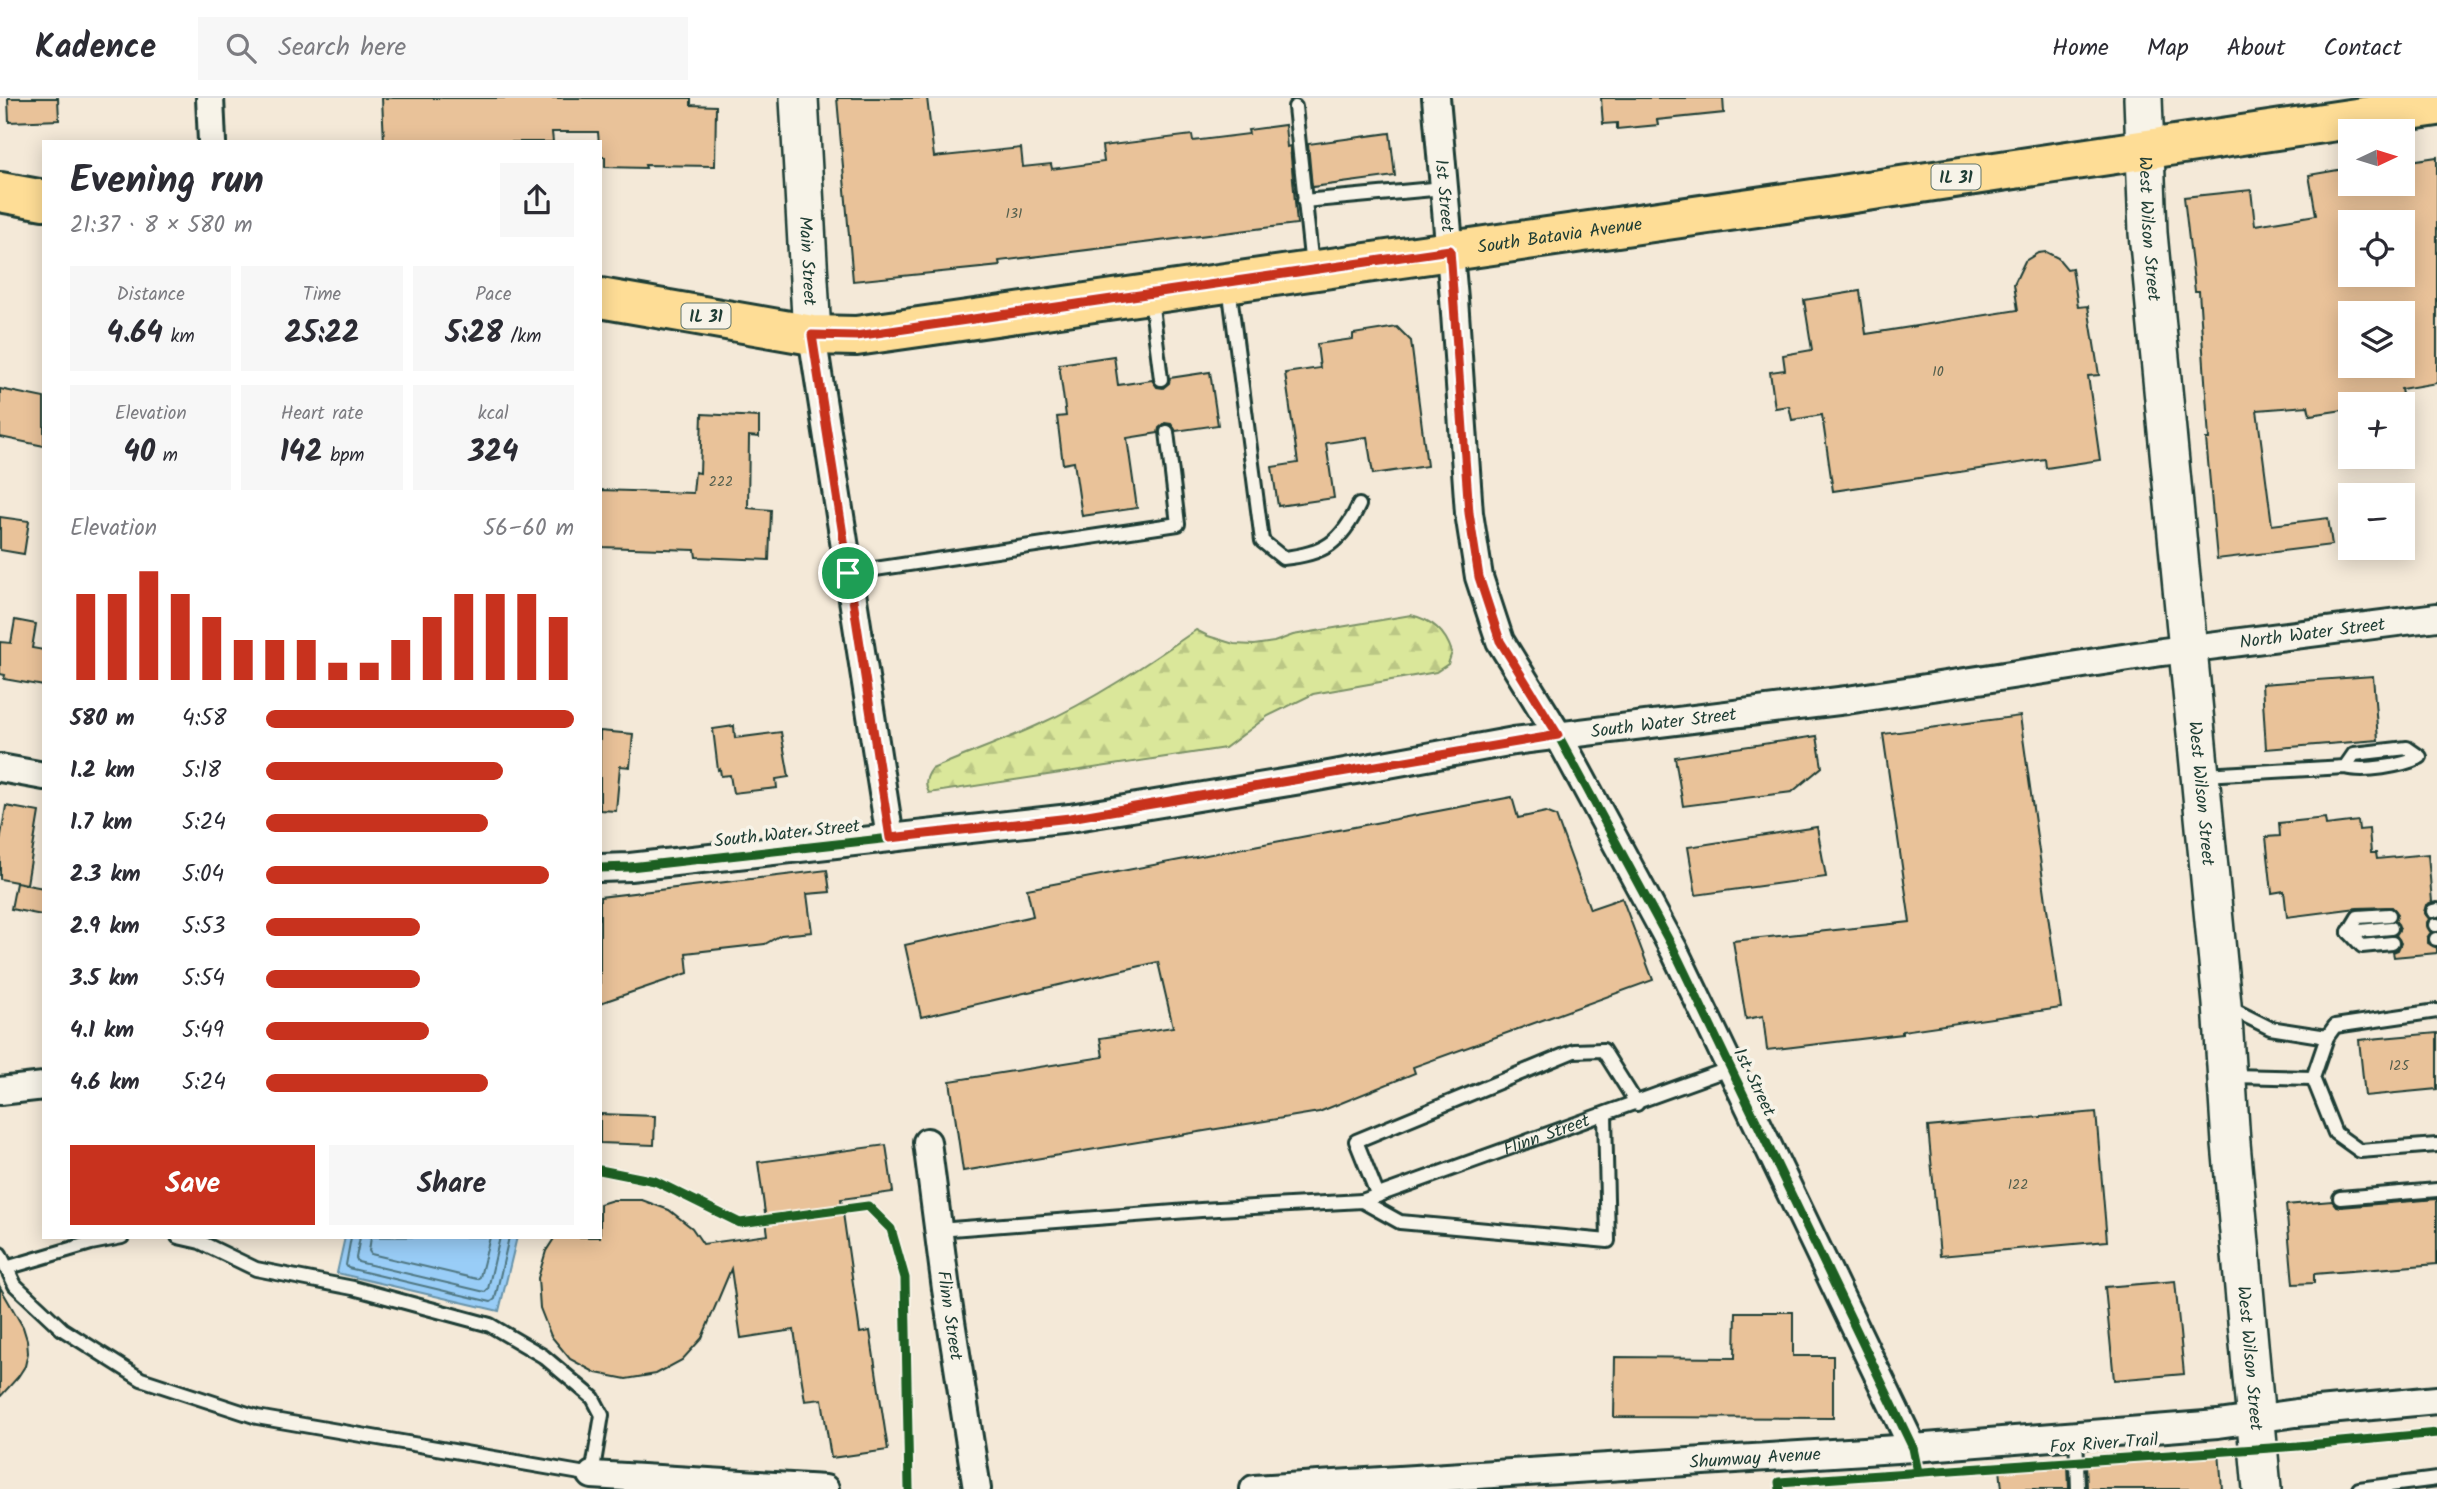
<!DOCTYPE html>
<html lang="en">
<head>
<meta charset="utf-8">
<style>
	:root { --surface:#fff; --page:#f7f7f7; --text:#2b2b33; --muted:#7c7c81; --line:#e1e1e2; --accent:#c8321e }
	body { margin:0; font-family:Kalam,sans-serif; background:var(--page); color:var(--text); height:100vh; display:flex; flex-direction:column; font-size:26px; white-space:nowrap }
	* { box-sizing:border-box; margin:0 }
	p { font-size:23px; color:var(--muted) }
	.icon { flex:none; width:38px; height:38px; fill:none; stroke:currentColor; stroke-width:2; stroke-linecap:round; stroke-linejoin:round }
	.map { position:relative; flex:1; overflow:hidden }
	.side { position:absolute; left:42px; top:42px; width:560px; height:1099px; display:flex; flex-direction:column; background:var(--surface); border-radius:0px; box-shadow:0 4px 18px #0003 }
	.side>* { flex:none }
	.needle { width:46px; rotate:86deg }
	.controls { position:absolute; left:2338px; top:21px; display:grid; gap:14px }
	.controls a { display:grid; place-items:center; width:77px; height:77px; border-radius:0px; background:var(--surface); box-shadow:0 4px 18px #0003; font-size:35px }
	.pin { position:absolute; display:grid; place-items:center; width:60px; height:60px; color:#fff; margin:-30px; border:4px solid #fff; border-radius:50%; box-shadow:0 2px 7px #0007 }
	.round { display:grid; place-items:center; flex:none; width:74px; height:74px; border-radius:0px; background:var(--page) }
	.head { display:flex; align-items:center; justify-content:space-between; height:119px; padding:0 28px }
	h1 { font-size:38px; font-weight:700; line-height:52px }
	.stats { display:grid; grid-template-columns:repeat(3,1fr); gap:10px; height:119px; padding:7px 28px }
	.stats div { display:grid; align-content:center; border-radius:0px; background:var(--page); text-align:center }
	.stats b { font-size:30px; font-weight:700 }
	.stats small { font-size:19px; font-weight:400 }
	.stats p { font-size:19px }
	.chart { height:196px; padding:14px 28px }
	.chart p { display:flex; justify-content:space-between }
	.chart svg { width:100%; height:126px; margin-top:7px; stroke:var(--accent); stroke-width:6 }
	.action { display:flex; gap:14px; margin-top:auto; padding:14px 28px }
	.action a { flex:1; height:80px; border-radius:0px; background:var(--accent); color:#fff; font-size:28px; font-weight:700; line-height:80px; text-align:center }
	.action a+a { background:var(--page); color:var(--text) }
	ul { padding:0 28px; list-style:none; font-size:23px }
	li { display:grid; grid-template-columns:112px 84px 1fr; align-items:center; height:52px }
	li i { height:18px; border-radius:9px; background:var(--accent) }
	header { display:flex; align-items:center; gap:42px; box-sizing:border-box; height:98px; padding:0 35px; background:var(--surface); border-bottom:2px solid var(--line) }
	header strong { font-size:33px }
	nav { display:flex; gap:38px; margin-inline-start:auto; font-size:24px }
	.search { width:490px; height:63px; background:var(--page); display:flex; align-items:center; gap:18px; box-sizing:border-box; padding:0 24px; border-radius:0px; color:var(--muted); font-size:26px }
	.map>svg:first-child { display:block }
	.forest { fill:url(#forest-firs); stroke:#7c9267; stroke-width:2 }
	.water { fill:#99cdf7; stroke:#6893a9; stroke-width:2 }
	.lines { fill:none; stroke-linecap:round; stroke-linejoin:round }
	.shore { stroke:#507782; stroke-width:2 }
	.building { fill:#e9c299; stroke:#1f3d34; stroke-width:2; fill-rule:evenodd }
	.lane-casing { stroke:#1f3d34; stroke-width:18 }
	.street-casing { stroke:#1f3d34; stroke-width:32 }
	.secondary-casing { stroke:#1f3d34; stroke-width:42 }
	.primary-casing { stroke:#1f3d34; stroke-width:44 }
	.lane { stroke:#f7f3e8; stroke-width:12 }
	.street { stroke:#f7f3e8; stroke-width:26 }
	.secondary { stroke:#f7f3e8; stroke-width:37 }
	.primary { stroke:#fedd96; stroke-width:38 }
	.cycleway-casing { stroke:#f7f3e8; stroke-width:13 }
	.cycleway { stroke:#1b5e20; stroke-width:9 }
	.route-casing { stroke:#fff; stroke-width:14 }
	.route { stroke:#c8321e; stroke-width:9 }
	.labels { text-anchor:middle; stroke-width:7; stroke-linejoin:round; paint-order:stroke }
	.number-label { font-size:14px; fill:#525e4d }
	.shield { fill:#f7f3e8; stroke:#60746a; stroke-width:2 }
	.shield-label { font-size:16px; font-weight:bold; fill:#1f3d34 }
	.street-label { font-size:18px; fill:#1f3d34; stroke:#f7f3e8 }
</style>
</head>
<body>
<header>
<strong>Kadence</strong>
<div class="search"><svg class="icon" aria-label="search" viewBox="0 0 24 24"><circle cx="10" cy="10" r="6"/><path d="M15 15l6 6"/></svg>Search here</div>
<nav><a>Home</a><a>Map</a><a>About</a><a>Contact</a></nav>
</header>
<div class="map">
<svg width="2437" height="1391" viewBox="0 0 2437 1391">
	<defs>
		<pattern id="forest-firs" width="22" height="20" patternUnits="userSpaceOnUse" patternTransform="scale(1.75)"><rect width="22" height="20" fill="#dae79a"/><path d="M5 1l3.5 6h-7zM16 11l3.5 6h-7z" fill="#bbc785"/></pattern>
	</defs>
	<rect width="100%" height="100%" fill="#f4e9d8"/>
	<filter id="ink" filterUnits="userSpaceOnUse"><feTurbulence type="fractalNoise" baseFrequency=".0143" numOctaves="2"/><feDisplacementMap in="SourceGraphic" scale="14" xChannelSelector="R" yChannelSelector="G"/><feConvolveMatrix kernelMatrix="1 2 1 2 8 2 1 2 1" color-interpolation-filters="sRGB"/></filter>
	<g filter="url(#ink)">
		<!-- forest -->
		<path class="forest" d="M1411,517C1432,522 1445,533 1452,554L1448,566L1436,574L1313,596L1268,618L1225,650L929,695C924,686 926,679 932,671C967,656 1003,643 1038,627C1094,602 1145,567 1196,532L1208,538L1234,546L1254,547L1274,544L1293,537Z"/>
		<!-- water -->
		<polygon class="water" points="345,1139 517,1139 499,1213 337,1175"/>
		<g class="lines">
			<!-- shore -->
			<g class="shore">
				<polyline points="351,1139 346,1167 348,1170 491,1204 495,1201 509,1139"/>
				<polyline points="360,1139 356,1160 358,1164 485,1194 488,1191 500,1139"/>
				<polyline points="371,1139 369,1153 371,1156 477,1181 480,1179 490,1139"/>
			</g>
		</g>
		<!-- building -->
		<g class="building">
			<polygon points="8,0 58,0 59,22 9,24"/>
			<polygon points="382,0 691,0 691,7 716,8 715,68 645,67 646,70 605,69 605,59 600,59 598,34 552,34 553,44 384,44"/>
			<polygon points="837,0 927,0 934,59 1021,50 1023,69 1051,66 1052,71 1104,64 1102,48 1192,37 1193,43 1249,36 1248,32 1285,27 1287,49 1290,48 1297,126 999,163 1000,168 853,183"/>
			<polygon points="1601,0 1723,0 1724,15 1657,22 1658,27 1617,31 1617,25 1603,26"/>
			<polygon points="1390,35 1395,78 1312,89 1308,46"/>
			<path d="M2437,59V285L2401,291L2403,302L2379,306H2350V311L2310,317L2308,308L2257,312L2272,427L2328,420L2332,447L2217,461L2206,341H2209L2199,193H2195L2184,99L2251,92L2255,127L2316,117L2309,77L2344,71L2347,86H2403V64ZM2350,124H2403V177H2350ZM2350,215H2403V246L2406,268H2350Z"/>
			<polygon points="2046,154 2058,160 2067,171 2072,170 2078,209 2088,208 2099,277 2088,278 2100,362 2046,370 2045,361 1833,393 1822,317 1792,322 1789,308 1775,310 1770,274 1785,272 1783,257 1812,252 1804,202 1860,193 1866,236 2018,212 2014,186 2025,163 2038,155"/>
			<polygon points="1397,229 1411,243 1427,368 1373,376 1367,339 1326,345 1334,400 1278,408 1272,369 1298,365 1285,275 1320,270 1317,246 1353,241 1353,236"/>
			<polygon points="1114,258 1118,287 1152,282 1157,289 1163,290 1169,285 1170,280 1210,274 1218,327 1176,333 1171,326 1165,325 1159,330 1158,335 1127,340 1137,410 1082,418 1074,364 1063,366 1057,319 1066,318 1059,266"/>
			<polygon points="0,291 44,300 44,348 0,339"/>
			<polygon points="702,316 759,319 759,339 749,338 748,410 771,412 769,462 696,459 695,452 600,449 600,392 693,395 695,374 700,375"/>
			<polygon points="0,419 29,423 24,456 0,452"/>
			<polygon points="15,522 36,526 32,550 44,552 44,588 4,581 5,577 0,576 0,544 11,545"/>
			<polygon points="2373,578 2378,642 2266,651 2262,586"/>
			<polygon points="2020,618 2061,910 1902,933 1902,936 1767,952 1763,918 1746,921 1733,843 1910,824 1883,636"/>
			<polygon points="734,628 735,640 781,634 789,679 776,681 777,690 733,695 730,677 721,678 720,671 718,672 713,631"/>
			<polygon points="600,633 633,636 630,669 620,668 616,713 600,712"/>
			<polygon points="1817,638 1822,669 1792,694 1683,708 1675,659"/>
			<polygon points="1512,699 1518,720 1546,714 1556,718 1590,811 1622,800 1653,882 1413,969 1415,975 1319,1014 963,1073 950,983 1103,959 1100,940 1173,929 1158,864 921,919 905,847 1033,818 1027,791"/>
			<polygon points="6,708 39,714 27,786 0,781 0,743"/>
			<polygon points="2325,720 2326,727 2358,723 2359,732 2369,731 2371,755 2376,755 2377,761 2428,756 2432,804 2426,807 2424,814 2429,821 2426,826 2431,834 2427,840 2428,845 2437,850 2437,855 2394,859 2393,854 2398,852 2401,845 2396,837 2400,830 2395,823 2398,816 2392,809 2357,810 2287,819 2284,793 2272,795 2266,739 2280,738 2279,725"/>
			<polygon points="1817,729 1826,779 1696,797 1688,749"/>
			<polygon points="827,772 830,794 807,796 812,834 781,837 765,846 686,855 688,875 600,905 600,799"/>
			<polygon points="16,785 44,790 42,817 11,811"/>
			<polygon points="2437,935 2437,991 2365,998 2359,942"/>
			<polygon points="2096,1014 2107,1143 1940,1158 1928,1029"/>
			<polygon points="600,1016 655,1018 654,1047 600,1045"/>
			<polygon points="886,1047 893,1094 841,1101 860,1235 870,1233 888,1352 831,1360 822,1301 805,1303 794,1232 741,1240 731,1171 702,1240 682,1262 656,1276 626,1281 596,1275 570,1261 551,1238 540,1210 538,1180 546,1153 555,1139 600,1139 600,1106 613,1102 642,1102 669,1112 692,1130 703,1146 768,1137 758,1064"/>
			<polygon points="2437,1101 2437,1166 2314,1176 2314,1185 2293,1186 2286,1107 2332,1103 2336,1108 2341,1109"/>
			<polygon points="2175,1183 2184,1276 2114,1282 2105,1189"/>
			<polygon points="0,1189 23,1229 27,1242 28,1255 25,1268 18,1279 0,1299"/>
			<polygon points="1736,1214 1793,1214 1793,1258 1833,1258 1833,1320 1614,1319 1615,1259 1735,1260"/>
			<polygon points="2219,1354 2222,1391 2087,1391 2086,1363"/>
			<polygon points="2068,1366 2069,1391 2002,1391 2000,1371"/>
		</g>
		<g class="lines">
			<!-- lane casing -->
			<g class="lane-casing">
				<g id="lane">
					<polyline points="1295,9 1312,169"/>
					<polyline points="1304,103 1444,90"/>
					<path d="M1229,188L1262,443L1283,460C1324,456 1341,445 1359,407"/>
					<polyline points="1151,201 1161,281"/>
					<polyline points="848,475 1178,426 1167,334"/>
					<path d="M2204,677L2345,669C2364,674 2402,668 2420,659L2407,650L2354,656L2345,669"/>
					<polyline points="2433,813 2437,812"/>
					<polyline points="2435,827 2437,827"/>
					<polyline points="2349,834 2362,848 2392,845"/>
					<polyline points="2349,834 2358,819 2389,817"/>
					<polyline points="2349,834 2391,830"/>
					<polyline points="2436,841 2437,841"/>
					<polyline points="2228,909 2270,930 2327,939"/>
					<polyline points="2437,913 2335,928 2327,939 2313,980 2335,1035 2360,1053 2437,1047"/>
					<polyline points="2231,978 2313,980"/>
					<polyline points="1378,1098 1356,1043 1574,953 1603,952 1637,1006"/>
					<polyline points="2340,1100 2437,1092"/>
					<path id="s1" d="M1362,1103L1731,970"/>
					<polyline points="938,1132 1201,1112 1362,1103 1400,1124 1608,1143 1605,1017"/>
					<polyline points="0,1156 15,1187 62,1231 141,1281 257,1319 592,1377 602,1317 593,1300 543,1258 490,1227 353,1190 256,1171 200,1144 178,1139"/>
					<polyline points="6,1170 91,1145 122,1139"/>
					<polyline points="2076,1337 2078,1391"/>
					<polyline points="2359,1391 2437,1381"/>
				</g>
			</g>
			<!-- street casing -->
			<g class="street-casing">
				<g id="street">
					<polyline points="210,0 212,44"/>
					<path id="s2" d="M1436,0L1454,201L1469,415L1479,479L1500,543L1558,637L1674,852L1913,1350"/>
					<polyline points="812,237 890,740"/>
					<polyline points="0,670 44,678"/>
					<path id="s3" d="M600,770L630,769L1070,720L1301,682L1514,643L1847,602L2162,554L2437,519"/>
					<polyline points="0,993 44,988"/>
					<path id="s4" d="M927,1044L946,1191L977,1391"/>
					<polyline points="592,1377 825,1391"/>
					<path id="s5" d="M1254,1391L1913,1350L2218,1326L2296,1315L2437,1302"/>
				</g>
			</g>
			<!-- secondary casing -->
			<g class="secondary-casing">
				<g id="secondary">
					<path id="s6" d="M799,0L812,237"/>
					<path id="s7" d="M2143,0L2148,135L2222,906L2231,1045L2262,1391"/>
				</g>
			</g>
			<!-- primary casing -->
			<g class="primary-casing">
				<g id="primary">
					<polyline points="0,94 44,102"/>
					<path id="s8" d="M600,200L812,237L856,238L1820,100L2437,8"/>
				</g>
			</g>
			<!-- lane -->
			<use href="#lane" class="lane"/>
			<!-- street -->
			<use href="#street" class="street"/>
			<!-- secondary -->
			<use href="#secondary" class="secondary"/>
			<!-- primary -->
			<use href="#primary" class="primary"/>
			<!-- cycleway casing -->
			<g class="cycleway-casing">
				<g id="cycleway">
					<polyline points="600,770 630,769 1070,720 1558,637 1674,852 1913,1350 1918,1374"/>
					<polyline points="600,1072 655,1083 740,1125 868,1108 891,1131 905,1180 909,1391"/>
					<polyline points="1780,1391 1779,1384 2298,1348 2437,1335"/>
				</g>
			</g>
			<!-- cycleway -->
			<use href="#cycleway" class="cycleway"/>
		</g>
	</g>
	<g class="lines" filter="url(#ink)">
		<!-- route casing -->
		<g class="route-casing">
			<polygon id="route" points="1450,152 1469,415 1479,479 1500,543 1558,637 1070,720 890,740 812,237 856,238"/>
		</g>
		<!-- route -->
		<use href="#route" class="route"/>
	</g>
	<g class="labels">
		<!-- number labels -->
		<g class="number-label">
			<text x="1014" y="120">131</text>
			<text x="1938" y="278">10</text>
			<text x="721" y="388">222</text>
			<text x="2399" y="972">125</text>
			<text x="2018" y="1091">122</text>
		</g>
		<!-- shield labels -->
		<g class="shield">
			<rect x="1931.5" y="66.5" width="49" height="25" rx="5"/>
			<rect x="681.5" y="205.5" width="49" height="25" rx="5"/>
		</g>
		<g class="shield-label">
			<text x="1956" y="85">IL 31</text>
			<text x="706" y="224">IL 31</text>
		</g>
		<!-- street labels -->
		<g class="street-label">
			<text dy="6" stroke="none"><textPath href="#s2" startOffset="98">1st Street</textPath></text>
			<text dy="6" stroke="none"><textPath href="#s7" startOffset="131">West Wilson Street</textPath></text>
			<text dy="6" stroke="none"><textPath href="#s8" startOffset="970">South Batavia Avenue</textPath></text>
			<text dy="6" stroke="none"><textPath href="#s6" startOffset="163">Main Street</textPath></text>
			<text dy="6" stroke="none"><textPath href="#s3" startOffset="1729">North Water Street</textPath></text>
			<text dy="6" stroke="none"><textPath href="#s3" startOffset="1074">South Water Street</textPath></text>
			<text dy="6" stroke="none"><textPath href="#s7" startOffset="698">West Wilson Street</textPath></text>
			<text transform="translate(787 735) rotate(-6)" y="6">South Water Street</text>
			<text transform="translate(1755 984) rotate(64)" y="6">1st Street</text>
			<text dy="6" stroke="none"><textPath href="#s1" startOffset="196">Flinn Street</textPath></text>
			<text dy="6" stroke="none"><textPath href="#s4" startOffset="175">Flinn Street</textPath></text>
			<text dy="6" stroke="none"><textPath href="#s7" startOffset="1265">West Wilson Street</textPath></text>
			<text transform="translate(2104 1345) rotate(-4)" y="6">Fox River Trail</text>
			<text dy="6" stroke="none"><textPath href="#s5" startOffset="502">Shumway Avenue</textPath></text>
		</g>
	</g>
</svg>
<div class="controls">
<a><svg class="needle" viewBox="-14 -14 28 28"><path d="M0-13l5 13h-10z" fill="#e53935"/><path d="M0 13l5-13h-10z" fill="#7c7c81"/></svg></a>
<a><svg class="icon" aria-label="locate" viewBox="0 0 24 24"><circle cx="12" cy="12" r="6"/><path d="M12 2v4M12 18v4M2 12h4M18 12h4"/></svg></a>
<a><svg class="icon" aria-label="layers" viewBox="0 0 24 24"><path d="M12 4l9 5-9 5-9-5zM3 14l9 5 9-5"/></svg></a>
<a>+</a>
<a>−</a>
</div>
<div class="pin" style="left:848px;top:475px;background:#1e9e55"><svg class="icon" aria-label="arrive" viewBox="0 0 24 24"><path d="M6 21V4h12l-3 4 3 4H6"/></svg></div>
<section class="side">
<div class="head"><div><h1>Evening run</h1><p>21:37 · 8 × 580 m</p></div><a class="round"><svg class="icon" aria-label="share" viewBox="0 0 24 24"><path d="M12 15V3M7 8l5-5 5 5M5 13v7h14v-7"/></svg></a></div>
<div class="stats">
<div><p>Distance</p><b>4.64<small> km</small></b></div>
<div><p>Time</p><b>25:22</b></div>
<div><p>Pace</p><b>5:28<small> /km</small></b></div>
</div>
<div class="stats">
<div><p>Elevation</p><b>40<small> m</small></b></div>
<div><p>Heart rate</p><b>142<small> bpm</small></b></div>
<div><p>kcal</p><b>324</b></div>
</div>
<div class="chart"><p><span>Elevation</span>56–60 m</p>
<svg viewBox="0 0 160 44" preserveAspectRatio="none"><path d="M5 44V14M15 44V14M25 44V6M35 44V14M45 44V22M55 44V30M65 44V30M75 44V30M85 44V38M95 44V38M105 44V30M115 44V22M125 44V14M135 44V14M145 44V14M155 44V22"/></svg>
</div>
<ul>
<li><b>580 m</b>4:58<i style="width:100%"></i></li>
<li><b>1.2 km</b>5:18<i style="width:77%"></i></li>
<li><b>1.7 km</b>5:24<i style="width:72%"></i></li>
<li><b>2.3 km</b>5:04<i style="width:92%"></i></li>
<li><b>2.9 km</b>5:53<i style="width:50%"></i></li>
<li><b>3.5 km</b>5:54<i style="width:50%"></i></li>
<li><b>4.1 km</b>5:49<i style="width:53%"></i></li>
<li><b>4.6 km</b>5:24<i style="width:72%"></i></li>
</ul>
<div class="action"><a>Save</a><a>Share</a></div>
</section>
</div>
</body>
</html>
